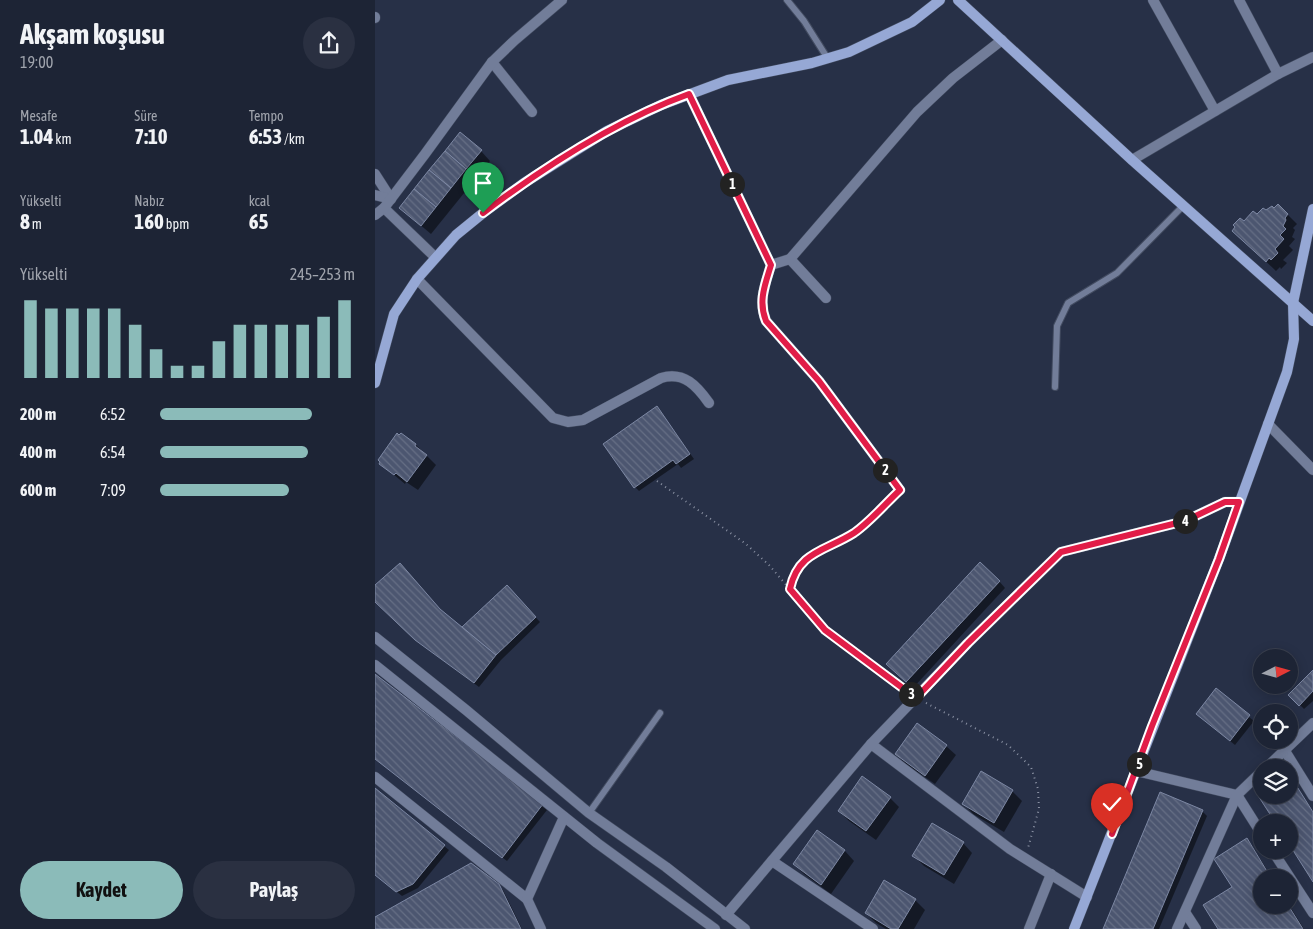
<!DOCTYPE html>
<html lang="tr">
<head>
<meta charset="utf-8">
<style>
	:root { --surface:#1d2435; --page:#2a3041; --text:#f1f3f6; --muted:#a0a4ad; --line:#3b4150; --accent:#8bbbb9 }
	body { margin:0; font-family:"Asap Condensed",sans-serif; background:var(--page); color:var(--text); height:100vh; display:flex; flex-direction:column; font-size:19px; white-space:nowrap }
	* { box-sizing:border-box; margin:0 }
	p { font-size:16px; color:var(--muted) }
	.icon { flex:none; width:28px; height:28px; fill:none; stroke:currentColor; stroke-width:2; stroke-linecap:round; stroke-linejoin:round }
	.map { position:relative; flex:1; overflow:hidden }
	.panel { display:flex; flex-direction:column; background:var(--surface); width:375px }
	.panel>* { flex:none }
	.needle { width:32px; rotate:84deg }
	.controls { position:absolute; left:878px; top:649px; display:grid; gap:10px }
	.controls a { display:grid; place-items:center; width:45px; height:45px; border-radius:50%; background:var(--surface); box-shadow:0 2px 12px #0003,0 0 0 1px var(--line); font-size:25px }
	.pin { position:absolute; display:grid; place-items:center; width:42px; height:42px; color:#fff; margin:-51px -21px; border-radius:50% 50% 50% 0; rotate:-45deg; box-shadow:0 0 5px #0007 }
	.pin .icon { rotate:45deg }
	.km { position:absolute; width:25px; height:25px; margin:-12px; border-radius:50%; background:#222; color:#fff; font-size:14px; line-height:25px; text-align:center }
	.round { display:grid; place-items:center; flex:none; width:52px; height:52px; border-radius:26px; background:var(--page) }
	.head { display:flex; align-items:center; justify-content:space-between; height:85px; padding:0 20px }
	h1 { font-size:28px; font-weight:700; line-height:38px }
	.metrics { display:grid; grid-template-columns:repeat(3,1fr); gap:8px; height:85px; padding:5px 20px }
	.metrics div { display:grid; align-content:center }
	.metrics b { font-size:21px; font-weight:700 }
	.metrics small { font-size:14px; font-weight:400 }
	.metrics p { font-size:14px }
	.chart { height:140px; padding:10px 20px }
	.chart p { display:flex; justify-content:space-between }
	.chart svg { width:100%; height:90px; margin-top:5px; stroke:var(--accent); stroke-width:6 }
	.cta { display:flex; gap:10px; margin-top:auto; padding:10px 20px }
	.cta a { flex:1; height:58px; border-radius:30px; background:var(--accent); color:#111; font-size:20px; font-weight:700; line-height:58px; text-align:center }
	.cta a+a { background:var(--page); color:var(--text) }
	ul { padding:0 20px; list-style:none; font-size:16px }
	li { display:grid; grid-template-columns:80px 60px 1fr; align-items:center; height:38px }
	li i { height:12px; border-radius:6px; background:var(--accent) }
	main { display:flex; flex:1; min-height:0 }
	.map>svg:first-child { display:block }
	.shadow { fill:#0007 }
	.building { fill:url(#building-back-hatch); stroke:#7c87a3 }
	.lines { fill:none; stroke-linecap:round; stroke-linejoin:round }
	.lane-casing { stroke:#424b60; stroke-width:8 }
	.street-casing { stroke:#424b60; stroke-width:11 }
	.secondary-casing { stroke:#424b60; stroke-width:11 }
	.path { stroke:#8a91a3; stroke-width:2; stroke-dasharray:1 4; stroke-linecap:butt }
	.lane { stroke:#727d99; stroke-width:6 }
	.street { stroke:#727d99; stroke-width:10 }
	.secondary { stroke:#96a8d5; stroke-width:10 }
	.route-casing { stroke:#fff; stroke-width:10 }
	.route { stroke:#e11d48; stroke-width:6 }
</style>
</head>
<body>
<main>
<section class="panel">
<div class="head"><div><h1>Akşam koşusu</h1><p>19:00</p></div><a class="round"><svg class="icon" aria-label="share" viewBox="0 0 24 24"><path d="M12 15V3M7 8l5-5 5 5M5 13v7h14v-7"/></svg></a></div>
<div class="metrics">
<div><p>Mesafe</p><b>1.04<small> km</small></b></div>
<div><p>Süre</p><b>7:10</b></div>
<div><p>Tempo</p><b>6:53<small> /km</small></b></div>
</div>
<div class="metrics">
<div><p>Yükselti</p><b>8<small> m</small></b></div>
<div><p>Nabız</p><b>160<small> bpm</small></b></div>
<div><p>kcal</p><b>65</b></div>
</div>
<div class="chart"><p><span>Yükselti</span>245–253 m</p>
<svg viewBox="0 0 160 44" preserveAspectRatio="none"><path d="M5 44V6M15 44V10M25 44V10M35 44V10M45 44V10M55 44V18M65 44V30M75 44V38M85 44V38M95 44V26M105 44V18M115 44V18M125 44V18M135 44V18M145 44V14M155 44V6"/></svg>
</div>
<ul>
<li><b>200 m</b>6:52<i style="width:78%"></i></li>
<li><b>400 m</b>6:54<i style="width:76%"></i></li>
<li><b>600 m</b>7:09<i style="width:66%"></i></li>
</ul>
<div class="cta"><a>Kaydet</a><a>Paylaş</a></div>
</section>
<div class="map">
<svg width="938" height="929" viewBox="0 0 938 929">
	<defs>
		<pattern id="building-back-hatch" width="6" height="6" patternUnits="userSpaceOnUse" patternTransform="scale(1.25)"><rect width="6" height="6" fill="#4c5670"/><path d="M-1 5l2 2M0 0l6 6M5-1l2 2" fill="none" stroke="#666f85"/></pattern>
	</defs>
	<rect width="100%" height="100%" fill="#273047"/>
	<!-- shadow -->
	<g class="shadow">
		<polygon points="106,151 115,161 56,234 25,208"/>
		<polygon points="903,205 922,224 918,228 920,230 917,237 920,239 914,246 918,250 908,260 912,263 906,269 905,267 901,271 868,240 869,223 891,212 899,210"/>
		<polygon points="282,408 319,459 306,468 303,464 264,491 260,487"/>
		<polygon points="26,435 41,445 61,465 43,490 31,482 30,484 6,464"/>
		<polygon points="624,581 630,588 538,688 519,670"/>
		<polygon points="0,587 67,612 88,629 132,587 165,622 126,660 104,687 46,644 0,601"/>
		<polygon points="938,672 938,701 929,709 915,695"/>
		<polygon points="0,676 172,810 132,861 0,759"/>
		<polygon points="841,690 879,721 860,745 827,718"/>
		<polygon points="571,746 581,755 560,784 531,764 521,754"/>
		<polygon points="607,773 637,791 647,801 629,832 598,814 589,804"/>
		<polygon points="914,775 938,811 938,880 914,842 914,822 902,822 884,794 886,792 886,795 914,795"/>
		<polygon points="0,790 74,850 43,888 27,896 0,874"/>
		<polygon points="515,798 524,807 501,840 474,821 464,811"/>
		<polygon points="827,811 832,816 784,929 730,929"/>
		<polygon points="443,832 470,851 479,861 456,894 429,874 419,864"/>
		<polygon points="871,840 876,844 897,878 886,878 886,905 914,905 929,929 844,929 859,887"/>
		<polygon points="588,843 597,853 579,884 549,866 539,856"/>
		<polygon points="123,885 128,890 147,929 0,929 0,918"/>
		<polygon points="540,900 550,910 539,929 511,929 501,923 491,913"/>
	</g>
	<!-- building -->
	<g class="building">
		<polygon points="85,132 107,150 91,169 70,151"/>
		<polygon points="70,151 91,169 76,188 54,170"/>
		<polygon points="54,170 76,188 61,207 39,189"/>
		<polygon points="39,189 61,207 46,226 24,208"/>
		<polygon points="903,204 913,214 910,218 911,220 908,226 911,229 905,235 909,239 900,249 903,253 896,260 894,258 891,262 857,231 860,227 858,225 865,218 869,221 878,211 882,214 888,208 891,210 897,206 899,208"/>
		<polygon points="282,406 315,454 301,464 298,460 259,488 228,444"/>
		<polygon points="22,433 24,435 26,433 41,444 40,446 52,455 32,482 21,473 19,475 4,464 5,462 3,460"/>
		<polygon points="605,562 625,581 531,682 511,664"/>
		<polygon points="25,563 65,609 121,655 99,683 40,640 0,602 0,585"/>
		<polygon points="132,585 161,617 121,655 87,627"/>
		<polygon points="938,670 938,691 924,706 913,695"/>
		<polygon points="0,674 168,804 127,858 0,759"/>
		<polygon points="841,688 875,715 855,741 821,714"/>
		<polygon points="542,723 572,745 550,776 520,754"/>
		<polygon points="606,771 638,790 619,823 587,804"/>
		<polygon points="914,774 938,812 938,882 914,844 914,822 900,822 882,794 886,791 886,795 914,795"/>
		<polygon points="487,776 516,797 491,831 463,811"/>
		<polygon points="0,788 70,845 38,884 21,892 0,875"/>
		<polygon points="785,792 828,810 778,929 728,929"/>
		<polygon points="557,823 589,842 569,875 537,856"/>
		<polygon points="442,830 470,850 446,885 418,864"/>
		<polygon points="872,838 896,878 886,878 886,905 913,905 928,929 843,929 828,905 857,887 839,859"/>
		<polygon points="96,863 124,884 146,929 0,929 0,917"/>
		<polygon points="509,880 541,899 523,929 516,929 490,913"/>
	</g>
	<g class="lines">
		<!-- lane casing -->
		<g class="lane-casing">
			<g id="lane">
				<polyline points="412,0 429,21 453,59"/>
				<polyline points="680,387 682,326 693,303 742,273 808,206"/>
				<polyline points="214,813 285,713"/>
			</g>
		</g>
		<!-- street casing -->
		<g class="street-casing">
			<g id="street">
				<polyline points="778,0 840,111"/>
				<polyline points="864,0 903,74"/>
				<polyline points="0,17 0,18"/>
				<polyline points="117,62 157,112"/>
				<path d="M314,94L396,265C390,285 383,301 391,321L444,381L525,490"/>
				<polyline points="757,160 903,74 938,57"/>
				<polyline points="0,174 16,199"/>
				<polyline points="0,195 16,199"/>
				<polyline points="9,208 60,257"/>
				<polyline points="0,215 9,208 50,154 117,62 140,40 187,0"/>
				<polyline points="415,259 451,298"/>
				<polyline points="396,265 415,259 542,112 578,78 627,40"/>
				<path d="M42,279L178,418L193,422L208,420L286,378C309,371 322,386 334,403"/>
				<polyline points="893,424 938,470"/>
				<polyline points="0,637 91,710 214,813 291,867 370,929"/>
				<polyline points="0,665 222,843 340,929"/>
				<polyline points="496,744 635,849 712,897"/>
				<polyline points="910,751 938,796"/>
				<polyline points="891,768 938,723"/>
				<polyline points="761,771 862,795 886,833"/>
				<polyline points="0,777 152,899 166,929"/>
				<polyline points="897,850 938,913"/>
				<polyline points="397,861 498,929"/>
				<polyline points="152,899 189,817"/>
				<polyline points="810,912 821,929"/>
				<polyline points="351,915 496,744 593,643 686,552 810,521 850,502 864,502"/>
				<polyline points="654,929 676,874"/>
				<polyline points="802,929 862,795 886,772"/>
			</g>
		</g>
		<!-- secondary casing -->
		<g class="secondary-casing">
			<g id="secondary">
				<polyline points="583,0 757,160 938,321"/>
				<polyline points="0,383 19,314 42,279 81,235 108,213 149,183 232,131 286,105 353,80 437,63 474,52 537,22 565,0"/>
				<polyline points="699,929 844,559 912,372 919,339 918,303 938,209"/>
			</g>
		</g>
		<!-- path -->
		<g class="path">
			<polyline points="282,481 371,544 394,565 450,630 532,691"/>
			<path d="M415,589C424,548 454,552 481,531C494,521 506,508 518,497"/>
			<polyline points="551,703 633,745 656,767 663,789 664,809 653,848"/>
		</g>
		<!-- lane -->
		<use href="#lane" class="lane"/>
		<!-- street -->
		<use href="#street" class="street"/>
		<!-- secondary -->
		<use href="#secondary" class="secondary"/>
	</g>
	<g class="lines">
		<!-- route casing -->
		<g class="route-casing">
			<path id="route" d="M108,213C169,167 242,120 314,94L396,265C390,285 383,301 391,321L444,381L525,490C511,503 495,522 479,533C451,551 423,551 415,589L450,630L541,698L593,643L686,552L810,521L850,502H864L844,559L777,726L737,834"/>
		</g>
		<!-- route -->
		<use href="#route" class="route"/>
	</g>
</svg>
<div class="controls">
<a><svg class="needle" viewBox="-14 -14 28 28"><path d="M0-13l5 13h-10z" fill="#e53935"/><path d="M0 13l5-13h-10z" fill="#a0a4ad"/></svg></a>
<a><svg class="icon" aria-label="locate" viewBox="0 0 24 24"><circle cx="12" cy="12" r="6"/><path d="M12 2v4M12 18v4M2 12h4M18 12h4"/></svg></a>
<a><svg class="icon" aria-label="layers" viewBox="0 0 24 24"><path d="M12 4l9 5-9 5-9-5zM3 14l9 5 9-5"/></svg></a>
<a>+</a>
<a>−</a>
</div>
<div class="pin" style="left:108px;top:213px;background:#1e9e55"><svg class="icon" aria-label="arrive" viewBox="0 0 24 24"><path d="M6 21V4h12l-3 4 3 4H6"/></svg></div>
<div class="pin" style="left:737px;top:834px;background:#d93025"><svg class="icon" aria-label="check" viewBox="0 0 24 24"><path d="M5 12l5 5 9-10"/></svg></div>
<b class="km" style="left:357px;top:184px">1</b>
<b class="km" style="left:510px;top:470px">2</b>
<b class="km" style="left:536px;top:694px">3</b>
<b class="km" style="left:810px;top:521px">4</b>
<b class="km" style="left:764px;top:764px">5</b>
</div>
</main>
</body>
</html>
